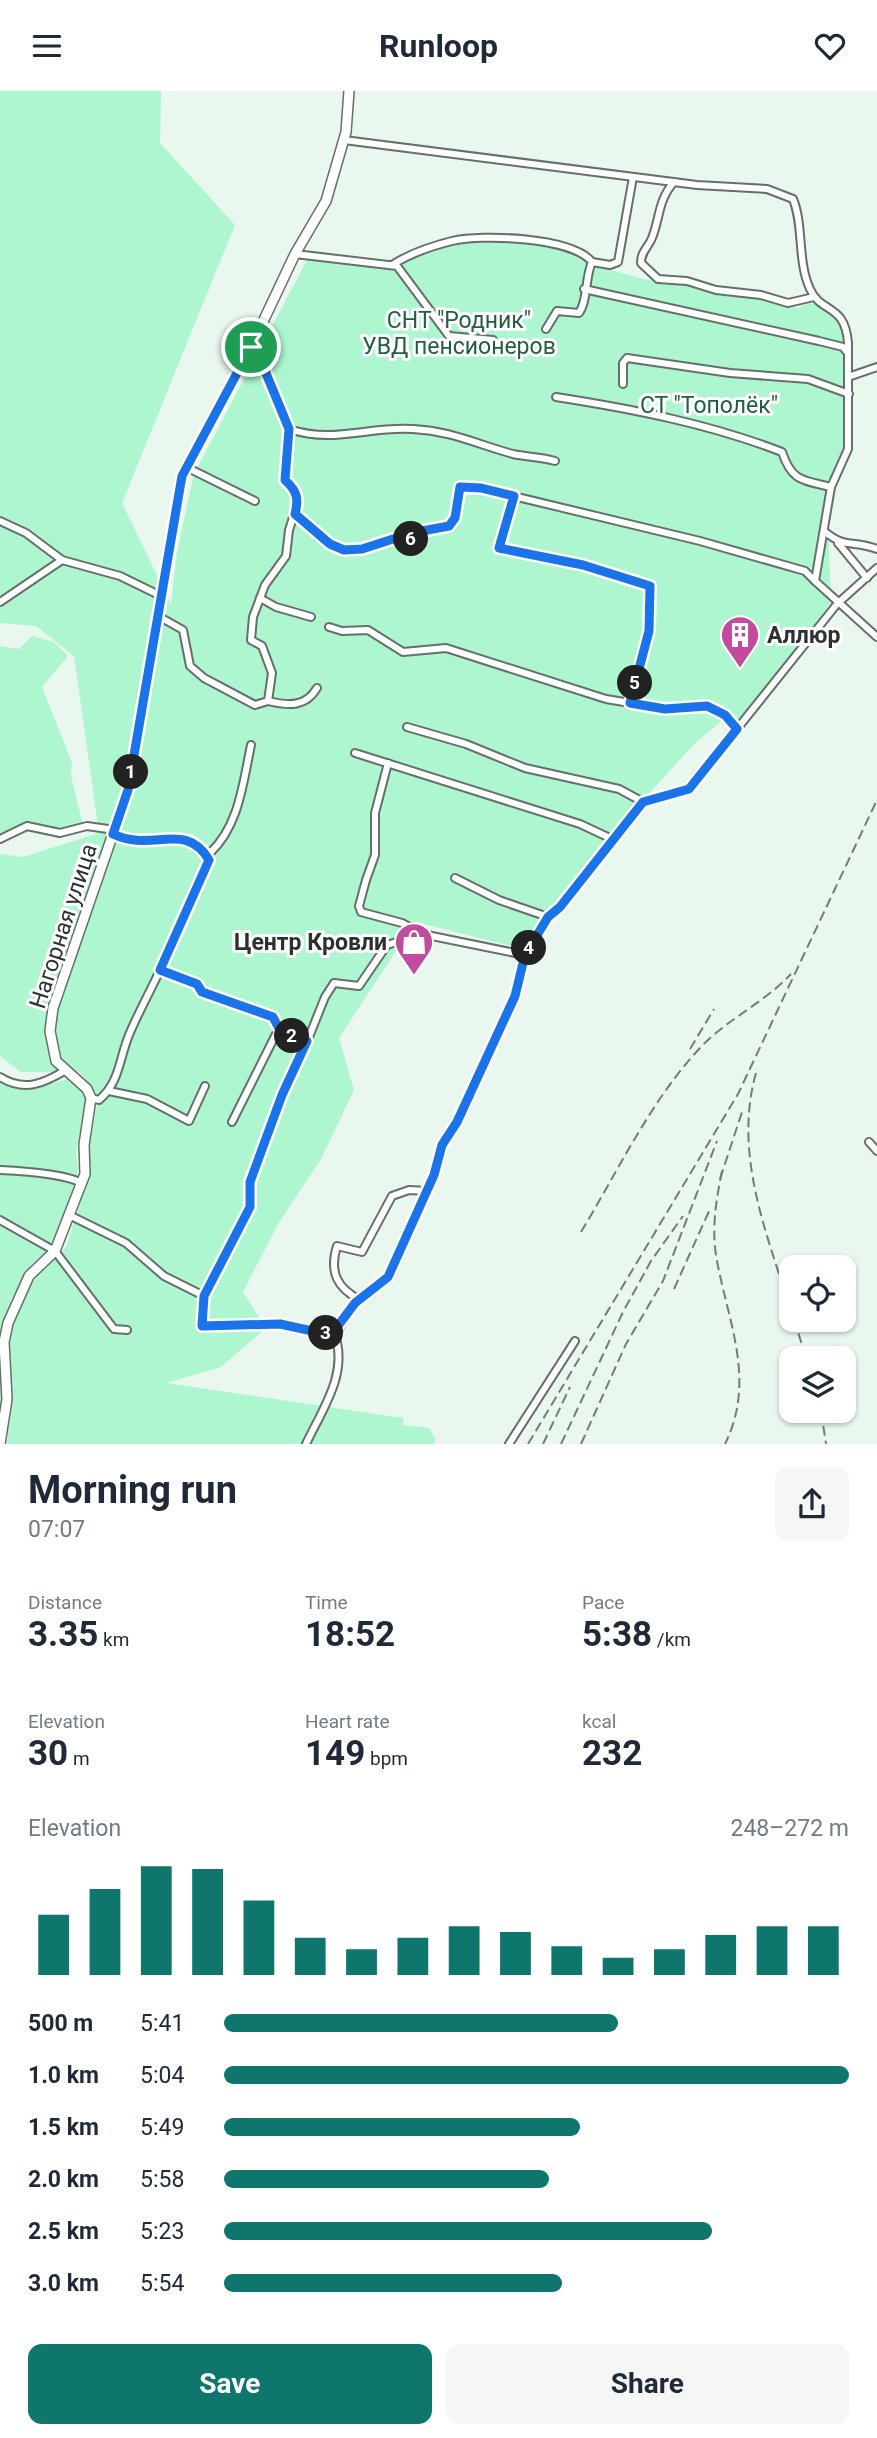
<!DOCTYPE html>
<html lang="en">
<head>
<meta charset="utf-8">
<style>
	:root { --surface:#fff; --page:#f6f6f7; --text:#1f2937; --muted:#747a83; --accent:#0f766e }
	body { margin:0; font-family:Roboto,sans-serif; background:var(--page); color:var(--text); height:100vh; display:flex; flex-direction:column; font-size:26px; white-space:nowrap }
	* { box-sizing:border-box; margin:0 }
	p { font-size:23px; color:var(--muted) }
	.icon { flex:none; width:38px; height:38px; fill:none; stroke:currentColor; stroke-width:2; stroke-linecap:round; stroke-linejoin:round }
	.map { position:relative; height:1353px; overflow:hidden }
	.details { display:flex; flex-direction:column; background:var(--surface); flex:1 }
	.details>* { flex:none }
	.buttons { position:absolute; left:779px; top:1164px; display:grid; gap:14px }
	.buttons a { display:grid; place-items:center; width:77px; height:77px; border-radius:14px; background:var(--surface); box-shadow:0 2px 5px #0004; font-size:35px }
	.pin { position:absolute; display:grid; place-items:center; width:60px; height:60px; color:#fff; margin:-30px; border:4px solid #fff; border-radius:50%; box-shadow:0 2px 7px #0007 }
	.km { position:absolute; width:35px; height:35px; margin:-18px; border-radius:50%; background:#222; color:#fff; font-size:19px; line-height:35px; text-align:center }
	.round { display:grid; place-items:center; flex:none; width:74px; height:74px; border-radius:14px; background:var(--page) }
	.head { display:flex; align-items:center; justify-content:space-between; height:119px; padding:0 28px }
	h1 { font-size:38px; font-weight:700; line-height:52px }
	.metrics { display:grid; grid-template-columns:repeat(3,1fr); gap:10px; height:119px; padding:7px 28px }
	.metrics div { display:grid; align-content:center }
	.metrics b { font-size:35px; font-weight:700 }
	.metrics small { font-size:19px; font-weight:400 }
	.metrics p { font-size:19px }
	.chart { height:196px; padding:14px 28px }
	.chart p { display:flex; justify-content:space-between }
	.chart svg { width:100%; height:126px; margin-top:7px; stroke:var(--accent); stroke-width:6 }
	.button { display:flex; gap:14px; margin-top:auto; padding:14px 28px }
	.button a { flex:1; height:80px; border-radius:14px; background:var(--accent); color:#fff; font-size:28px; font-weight:700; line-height:80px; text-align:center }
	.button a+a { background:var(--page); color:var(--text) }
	ul { padding:0 28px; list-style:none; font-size:23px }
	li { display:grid; grid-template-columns:112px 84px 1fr; align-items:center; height:52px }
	li i { height:18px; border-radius:9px; background:var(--accent) }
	header { display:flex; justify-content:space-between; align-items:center; height:91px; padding:0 28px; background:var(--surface); font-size:32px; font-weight:700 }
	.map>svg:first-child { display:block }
	.green { fill:#adf6d0 }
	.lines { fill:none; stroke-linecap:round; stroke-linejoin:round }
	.street-casing { stroke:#647069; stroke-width:10 }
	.secondary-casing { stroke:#647069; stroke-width:12 }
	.street { stroke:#fff; stroke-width:6 }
	.secondary { stroke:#fff; stroke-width:9 }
	.rail { stroke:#747c78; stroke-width:2; stroke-dasharray:10 5; stroke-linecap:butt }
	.route-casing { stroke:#fff; stroke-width:14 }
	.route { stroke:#1a73e8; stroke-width:9 }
	.labels { text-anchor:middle; stroke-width:6; stroke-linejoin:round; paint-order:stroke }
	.park-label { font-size:23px; fill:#235d42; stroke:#fff }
	.poi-label { font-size:23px; font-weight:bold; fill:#2c312f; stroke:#fff; text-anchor:start }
	.street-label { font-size:23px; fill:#2c312f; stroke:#fff }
</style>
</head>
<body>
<header><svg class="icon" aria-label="menu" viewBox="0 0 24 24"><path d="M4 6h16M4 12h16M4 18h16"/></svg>Runloop<svg class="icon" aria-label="heart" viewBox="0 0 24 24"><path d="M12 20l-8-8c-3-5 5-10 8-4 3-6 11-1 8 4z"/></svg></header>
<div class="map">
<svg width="877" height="1353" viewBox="0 0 877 1353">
	<rect width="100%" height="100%" fill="#e9f7ef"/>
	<!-- green -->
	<g class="green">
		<path d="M0,0H161L160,52L235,134L122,412L171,513L177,461L194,383L307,169L379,177L453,152H536L574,161L592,174L643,188L688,193L798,217C818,205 832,219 843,236L845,364L831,391L822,435L828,436L831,511L743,627L724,628L695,652L584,774L531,847L520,854H508L415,831L339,947L354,999L321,1068L278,1133L243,1201L266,1237L221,1276L166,1292L403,1327V1334L429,1337L436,1349L433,1353H7L12,1314L9,1251L15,1221L39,1182L66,1156L88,1089L89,1059L97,1013L92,995L79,981H21L0,965V763L23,766L99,742L74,565L36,535L0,532Z"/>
		<polygon points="32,545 54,551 68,565 42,596 72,672 71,685 84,738 68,742 30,738 0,751 0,555 19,558"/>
		<polygon points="70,987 87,1005 76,1061 78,1079 71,1114 44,1165 11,1208 3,1237 3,1315 0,1332 0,992 34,998"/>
	</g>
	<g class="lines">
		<!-- street casing -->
		<g class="street-casing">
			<g id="street">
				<path d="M344,49L697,94L767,98L793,108C804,135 797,170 810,198C821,223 845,212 848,252V358L831,396L815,490L877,546"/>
				<path d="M674,91C658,109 660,127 652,147C648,157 641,160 641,172L658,188L687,190L716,199L761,204L788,212L814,206"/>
				<polyline points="295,163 397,175 449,245 493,249"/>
				<polyline points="592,171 610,174 618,171 633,86"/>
				<path d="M392,174C409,163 432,155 452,150C482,143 572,146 592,171C585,186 588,209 579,222L557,220L546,238"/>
				<polyline points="584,198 819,250 843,256 846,260"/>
				<path d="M251,256L263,275L289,338C334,353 368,335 413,338C452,340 476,353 513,363C527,366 541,366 555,370"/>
				<polyline points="848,286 877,276"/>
				<polyline points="623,293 623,272 627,267 730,282 808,288 849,303"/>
				<path d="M556,306C633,318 710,333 782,361C792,391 803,389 831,396"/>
				<polyline points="186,376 255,410"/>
				<polyline points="295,423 330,453 344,459 362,458 393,448 410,448 422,440 449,435 455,427 460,396 480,397 700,450 805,480 815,490"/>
				<polyline points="0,430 26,442 62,469 120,485 161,505"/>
				<path d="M824,440C845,458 853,449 877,458"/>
				<polyline points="838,452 867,487"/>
				<polyline points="260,507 276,516 311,526"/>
				<polyline points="0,511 62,469"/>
				<polyline points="158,525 183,539 190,575 204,587 255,614 268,610 272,582 262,555 251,549 253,526 265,494 286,465 289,439 298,411 295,399 285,389 289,338"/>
				<polyline points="329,536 342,540 368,539 403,561 446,557 606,608 630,612 649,540 650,495 583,474 499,457 514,405"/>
				<path d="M268,610C289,615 306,616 317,597"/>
				<polyline points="630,612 665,618 707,615 725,624 737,638"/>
				<polyline points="407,636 466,653 525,677 619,698 643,711"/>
				<polyline points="355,662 580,733 612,748"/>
				<polyline points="388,672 375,722 375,764 366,789 359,815 361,821 402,832 422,843 525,864"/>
				<path d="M113,743C151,761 186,730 210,769L160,879"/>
				<polyline points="0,748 27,735 60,742 87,735 115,739"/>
				<path d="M206,762H210C239,735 243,692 251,654"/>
				<polyline points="455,787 499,809 548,826"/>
				<polyline points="307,951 282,1004 250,1091 250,1116 204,1205 203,1235 280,1233 331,1244 337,1238"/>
				<path d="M0,986C24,1001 43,993 66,979"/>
				<polyline points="109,1000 147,1008 189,1030 205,995"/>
				<path d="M91,1007L99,1009C120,991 119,968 129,944C138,922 150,901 160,879L197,893L202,901L273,926L281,941L307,951L325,906L334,892L359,895L387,854L422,843"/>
				<polyline points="232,1031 279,937"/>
				<polyline points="869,1051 877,1060"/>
				<path d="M0,1079C22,1080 64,1083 82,1092"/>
				<polyline points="71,1125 126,1152 164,1185 204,1205"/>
				<polyline points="0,1129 55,1160 114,1238 127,1239"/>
				<path d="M360,1209C337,1197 329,1181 337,1155L362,1161L392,1105L409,1099L427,1100"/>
				<path d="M306,1353C323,1317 348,1283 335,1244L355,1212L388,1186L434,1084L442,1054L457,1031L515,905L525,864L548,826L560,816L643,711L689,698L837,513L877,477"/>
				<polyline points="509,1353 575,1250"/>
			</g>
		</g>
		<!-- secondary casing -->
		<g class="secondary-casing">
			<polyline id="secondary" points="0,1353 7,1308 4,1251 8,1232 29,1185 55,1160 85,1083 84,1054 91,1007 87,998 56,970 50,940 53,917 128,699 182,385 251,256 295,163 326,110 346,41 349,0"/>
		</g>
		<!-- street -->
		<use href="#street" class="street"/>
		<!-- secondary -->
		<use href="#secondary" class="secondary"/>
		<!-- rail -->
		<g class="rail">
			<polyline points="690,958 714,918"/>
			<path d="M756,982C733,1063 767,1143 791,1220"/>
			<path d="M722,1080C716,1110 711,1139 717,1170C729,1234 756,1290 725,1353"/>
			<polyline points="720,1088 742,1021"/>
			<path d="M581,1141C618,1080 651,1009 700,957C727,928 764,912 791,883"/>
			<polyline points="674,1198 710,1118"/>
			<polyline points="794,1228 806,1267"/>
			<polyline points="821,1320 826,1353"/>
			<polyline points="528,1353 738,1003 877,709"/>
			<polyline points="543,1353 570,1296"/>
			<polyline points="561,1353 623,1221 651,1170 683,1125"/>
			<polyline points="581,1353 626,1253 663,1190 717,1050"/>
		</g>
	</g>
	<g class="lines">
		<!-- route casing -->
		<g class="route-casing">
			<path id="route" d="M251,256L263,275L289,338L285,389C297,400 299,407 295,423L330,453L344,459L362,458L393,448H411L422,440L449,435L455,427L460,396L481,397L514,405L499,457L583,474L650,495L649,540L630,612L665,618L707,615L725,624L737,638L689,698L643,711L560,816L548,826L525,864L515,905L457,1031L442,1054L434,1084L388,1186L355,1212L331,1244L280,1233L202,1235L204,1205L250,1116V1091L282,1004L307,950L281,941L273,926L202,901L197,893L160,879L209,769C186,729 152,762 113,743L128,699L182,385Z"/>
		</g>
		<!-- route -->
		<use href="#route" class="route"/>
	</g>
	<!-- icons -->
	<defs>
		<g id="building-pin" transform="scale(2.0125)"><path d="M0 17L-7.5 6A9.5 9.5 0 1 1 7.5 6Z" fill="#c24a9f" stroke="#fff"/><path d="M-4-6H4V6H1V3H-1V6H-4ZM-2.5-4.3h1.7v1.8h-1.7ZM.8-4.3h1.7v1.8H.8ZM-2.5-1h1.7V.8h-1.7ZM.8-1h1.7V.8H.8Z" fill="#fff"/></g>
		<g id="shop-pin" transform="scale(2.0125)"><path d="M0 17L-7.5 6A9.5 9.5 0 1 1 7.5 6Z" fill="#c24a9f" stroke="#fff"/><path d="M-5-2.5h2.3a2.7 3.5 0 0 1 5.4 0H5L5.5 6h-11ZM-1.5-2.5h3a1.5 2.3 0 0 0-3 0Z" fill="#fff"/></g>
	</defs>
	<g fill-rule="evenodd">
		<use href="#building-pin" x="740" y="544"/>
		<use href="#shop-pin" x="414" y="851"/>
	</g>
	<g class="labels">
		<!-- park labels -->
		<g class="park-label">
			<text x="459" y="237">СНТ "Родник"<tspan x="459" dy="26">УВД пенсионеров</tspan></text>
			<text x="709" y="322">СТ "Тополёк"</text>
		</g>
		<!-- poi labels -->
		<g class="poi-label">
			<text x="767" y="552">Аллюр</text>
			<text x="387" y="859" text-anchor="end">Центр Кровли</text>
		</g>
		<!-- street labels -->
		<g class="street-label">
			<text transform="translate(63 835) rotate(-72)" y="8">Нагорная улица</text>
		</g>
	</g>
</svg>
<div class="buttons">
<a><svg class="icon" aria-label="locate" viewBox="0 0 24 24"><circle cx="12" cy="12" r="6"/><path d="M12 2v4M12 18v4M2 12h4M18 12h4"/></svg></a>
<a><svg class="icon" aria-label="layers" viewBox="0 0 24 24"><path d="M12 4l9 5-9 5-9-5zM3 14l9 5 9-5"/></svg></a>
</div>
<div class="pin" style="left:251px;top:256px;background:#1e9e55"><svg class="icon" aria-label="arrive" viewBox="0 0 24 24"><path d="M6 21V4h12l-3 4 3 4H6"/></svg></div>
<b class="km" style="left:131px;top:681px">1</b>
<b class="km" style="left:292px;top:945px">2</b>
<b class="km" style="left:326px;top:1242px">3</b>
<b class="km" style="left:529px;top:857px">4</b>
<b class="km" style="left:635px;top:592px">5</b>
<b class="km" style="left:411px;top:448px">6</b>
</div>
<section class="details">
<div class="head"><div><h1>Morning run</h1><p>07:07</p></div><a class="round"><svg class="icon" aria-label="share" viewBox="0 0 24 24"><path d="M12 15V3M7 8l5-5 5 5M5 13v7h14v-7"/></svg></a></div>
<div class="metrics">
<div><p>Distance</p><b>3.35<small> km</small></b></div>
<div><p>Time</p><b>18:52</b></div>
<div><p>Pace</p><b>5:38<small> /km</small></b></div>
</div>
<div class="metrics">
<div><p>Elevation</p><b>30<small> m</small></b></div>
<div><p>Heart rate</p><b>149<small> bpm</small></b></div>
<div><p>kcal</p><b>232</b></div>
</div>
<div class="chart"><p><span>Elevation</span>248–272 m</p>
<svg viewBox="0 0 160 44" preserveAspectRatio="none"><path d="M5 44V23M15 44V14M25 44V6M35 44V7M45 44V18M55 44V31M65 44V35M75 44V31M85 44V27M95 44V29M105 44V34M115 44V38M125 44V35M135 44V30M145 44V27M155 44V27"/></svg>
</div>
<ul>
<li><b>500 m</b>5:41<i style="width:63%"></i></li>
<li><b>1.0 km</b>5:04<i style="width:100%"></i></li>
<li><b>1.5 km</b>5:49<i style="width:57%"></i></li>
<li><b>2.0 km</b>5:58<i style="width:52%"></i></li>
<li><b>2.5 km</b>5:23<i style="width:78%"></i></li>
<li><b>3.0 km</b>5:54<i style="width:54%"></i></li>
</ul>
<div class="button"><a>Save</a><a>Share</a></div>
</section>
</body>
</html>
